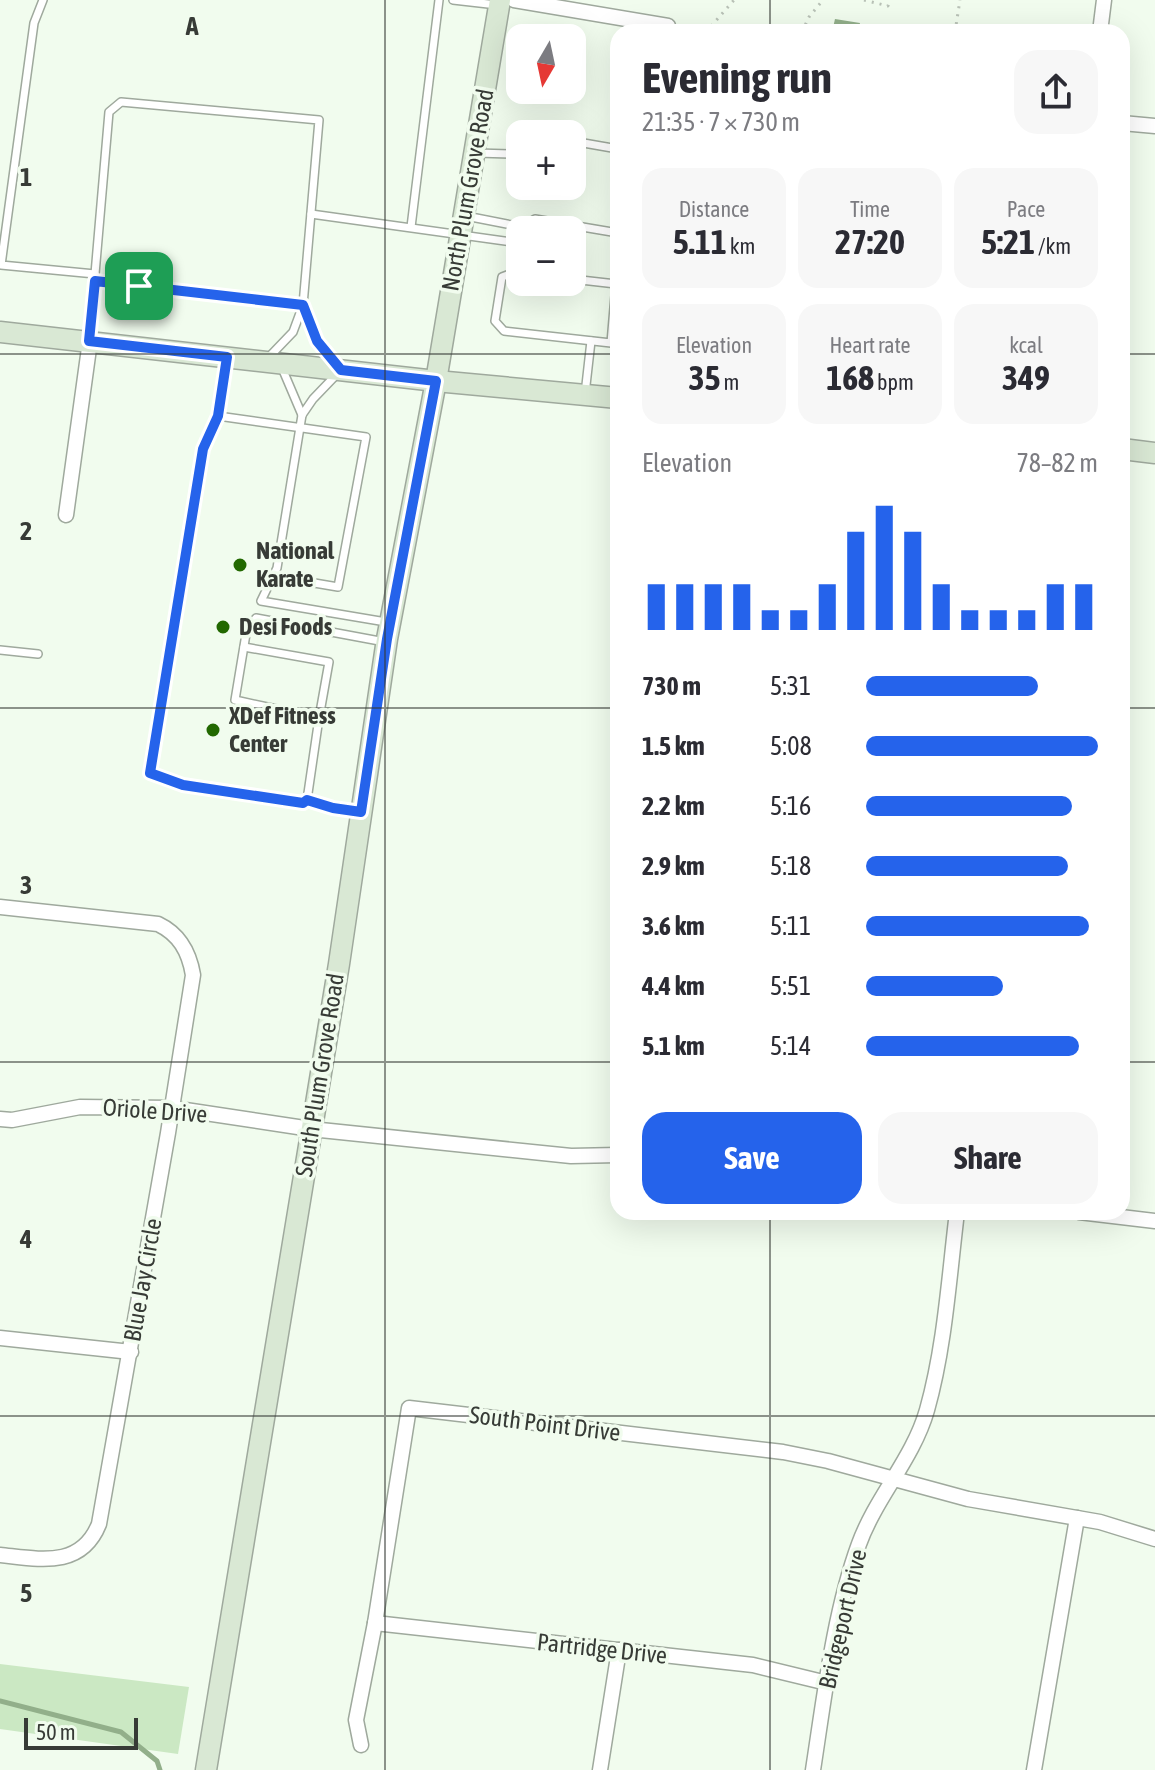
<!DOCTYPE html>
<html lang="en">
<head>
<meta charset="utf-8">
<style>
	:root { --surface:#fff; --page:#f7f7f7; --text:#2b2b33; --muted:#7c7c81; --accent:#2563eb }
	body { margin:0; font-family:"Asap Condensed",sans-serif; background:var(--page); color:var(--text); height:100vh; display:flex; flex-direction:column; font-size:30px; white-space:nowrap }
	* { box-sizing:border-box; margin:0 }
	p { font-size:26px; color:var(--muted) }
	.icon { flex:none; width:44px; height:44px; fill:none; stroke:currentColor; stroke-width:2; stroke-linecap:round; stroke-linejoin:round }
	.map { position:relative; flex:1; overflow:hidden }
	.side { position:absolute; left:610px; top:24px; width:520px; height:1196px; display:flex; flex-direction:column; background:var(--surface); border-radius:24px; box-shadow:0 8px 32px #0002 }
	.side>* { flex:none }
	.needle { width:52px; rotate:189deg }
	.tools { position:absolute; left:506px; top:24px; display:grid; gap:16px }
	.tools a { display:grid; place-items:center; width:80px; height:80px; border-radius:16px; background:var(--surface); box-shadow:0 8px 32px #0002; font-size:40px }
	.scale { position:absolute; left:24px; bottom:20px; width:114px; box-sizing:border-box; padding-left:8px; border:4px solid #373b36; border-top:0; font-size:22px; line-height:28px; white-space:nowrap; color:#373b36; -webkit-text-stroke:6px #f1fcee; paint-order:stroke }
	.pin { position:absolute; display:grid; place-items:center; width:68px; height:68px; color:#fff; margin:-34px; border-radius:16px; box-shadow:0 4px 12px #0006 }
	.round { display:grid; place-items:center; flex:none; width:84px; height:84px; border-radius:24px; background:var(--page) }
	.headline { display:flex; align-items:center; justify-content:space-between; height:136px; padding:0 32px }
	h1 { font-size:44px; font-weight:700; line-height:60px }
	.figures { display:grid; grid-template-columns:repeat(3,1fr); gap:12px; height:136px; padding:8px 32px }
	.figures div { display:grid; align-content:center; border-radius:20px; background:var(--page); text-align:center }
	.figures b { font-size:34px; font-weight:700 }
	.figures small { font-size:22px; font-weight:400 }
	.figures p { font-size:22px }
	.chart { height:224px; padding:16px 32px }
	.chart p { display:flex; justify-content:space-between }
	.chart svg { width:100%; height:144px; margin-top:8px; stroke:var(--accent); stroke-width:6 }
	.action { display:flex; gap:16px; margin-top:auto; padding:16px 32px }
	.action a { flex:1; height:92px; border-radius:24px; background:var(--accent); color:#fff; font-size:32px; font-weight:700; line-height:92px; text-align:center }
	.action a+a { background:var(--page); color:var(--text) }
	ul { padding:0 32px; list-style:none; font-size:26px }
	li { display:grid; grid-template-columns:128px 96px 1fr; align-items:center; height:60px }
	li i { height:20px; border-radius:10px; background:var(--accent) }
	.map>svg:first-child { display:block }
	.green { fill:#cbe8c3 }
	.water { fill:#92af8a }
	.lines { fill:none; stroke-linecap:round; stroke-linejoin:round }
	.stream { stroke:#92af8a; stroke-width:5 }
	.lane-casing { stroke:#9fa99d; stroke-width:10 }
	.street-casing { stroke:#9fa99d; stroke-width:17 }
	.secondary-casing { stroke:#9fa99d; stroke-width:23 }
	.path { stroke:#b8c1b6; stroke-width:3; stroke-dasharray:2 6; stroke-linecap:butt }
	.lane { stroke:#fff; stroke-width:7 }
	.street { stroke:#fff; stroke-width:14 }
	.secondary { stroke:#d9e8d4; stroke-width:20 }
	.route-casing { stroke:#fff; stroke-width:16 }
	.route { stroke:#2563eb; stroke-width:10 }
	.grid { fill:none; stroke:#373b36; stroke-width:2; stroke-opacity:0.55 }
	.poi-dot { fill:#226800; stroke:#f1fcee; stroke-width:3 }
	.labels { text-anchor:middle; stroke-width:7; stroke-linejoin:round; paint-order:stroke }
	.street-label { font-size:24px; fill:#373b36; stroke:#f1fcee }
	.poi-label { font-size:24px; font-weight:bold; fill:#373b36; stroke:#f1fcee; text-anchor:start }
	.grid-label { font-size:26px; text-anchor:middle; font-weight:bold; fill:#373b36; stroke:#f1fcee; stroke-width:7; stroke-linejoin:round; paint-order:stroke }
</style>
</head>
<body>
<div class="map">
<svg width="1155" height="1770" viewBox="0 0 1155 1770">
	<rect width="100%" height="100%" fill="#f1fcee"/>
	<!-- green -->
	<polygon class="green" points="0,1664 189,1687 178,1754 0,1729"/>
	<!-- water -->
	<polygon class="water" points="835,19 860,23 858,32 832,32"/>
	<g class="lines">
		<!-- stream -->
		<polyline class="stream" points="0,1701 121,1732 157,1761 160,1770"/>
		<!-- lane casing -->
		<g class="lane-casing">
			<g id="lane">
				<polyline points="43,0 34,23 1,265 95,274 89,340"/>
				<polyline points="453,0 497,5"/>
				<polyline points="572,141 618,149"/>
				<polyline points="477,153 510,154 520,146"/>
				<polyline points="311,214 519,243"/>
				<polyline points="466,216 522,227 535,219 618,233"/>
				<polyline points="411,227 439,0"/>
				<polyline points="515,272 502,277 495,321 504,331 611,343 616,284 572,279"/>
				<polyline points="519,272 515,272 520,238"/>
				<polyline points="95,274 109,112 121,102 319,120 303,305 293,332 269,357"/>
				<polyline points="95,281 303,305"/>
				<polyline points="303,305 317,341 337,365"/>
				<polyline points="226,359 218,416 366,437 338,587 273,576"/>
				<polyline points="282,368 302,415"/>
				<polyline points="337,374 313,399 302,415 277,568 261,601 386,622"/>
				<polyline points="585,394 591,341"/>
				<polyline points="218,416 203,449 150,773 183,785 303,803 307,800"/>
				<polyline points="244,647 329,662 319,718"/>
				<polyline points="0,650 38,654"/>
				<polyline points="359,811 333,808 307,800 319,718 235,700 247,628 256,618 385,642"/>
			</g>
		</g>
		<!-- street casing -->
		<g class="street-casing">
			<g id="street">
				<polyline points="514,0 668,26"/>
				<polyline points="1100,32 1104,0"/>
				<polyline points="1122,123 1155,126"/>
				<polyline points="66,515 90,341"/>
				<path d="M0,907L158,924C179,934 189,951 193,975L168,1133L99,1524C81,1569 39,1559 0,1555"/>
				<polyline points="0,1119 12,1120 80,1107 172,1108 311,1129 571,1156 618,1155"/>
				<polyline points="1079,1212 1155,1221"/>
				<polyline points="0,1338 131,1352"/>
				<polyline points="375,1623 753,1665 827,1683"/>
				<polyline points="361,1745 356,1720 375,1623 409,1408 783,1452 828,1461 968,1499 1100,1522 1155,1539"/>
				<polyline points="600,1770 619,1650"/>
				<path d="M813,1770C824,1699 834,1612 859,1544C876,1497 913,1459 927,1410C945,1346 949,1277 957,1212"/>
				<polyline points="1034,1770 1077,1518"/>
			</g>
		</g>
		<!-- secondary casing -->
		<g class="secondary-casing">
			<g id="secondary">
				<polyline points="0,332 436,381 618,398"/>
				<polyline points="1122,449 1155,453"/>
				<polyline points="206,1770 339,964 387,639 436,381 500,0"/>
			</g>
		</g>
		<!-- path -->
		<g class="path">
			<polyline points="864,0 888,6 889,0"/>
			<polyline points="706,32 734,0"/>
			<polyline points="802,32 809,17 823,0"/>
			<polyline points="955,32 960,0"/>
		</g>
		<!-- lane -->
		<use href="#lane" class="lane"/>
		<!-- street -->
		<use href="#street" class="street"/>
		<!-- secondary -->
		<use href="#secondary" class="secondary"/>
	</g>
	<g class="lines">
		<!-- route casing -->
		<g class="route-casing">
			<polygon id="route" points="95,281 303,305 317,341 341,370 436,381 387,639 361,812 333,808 307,800 303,803 183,785 150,773 203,449 218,416 227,357 89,341"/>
		</g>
		<!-- route -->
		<use href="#route" class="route"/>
	</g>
	<!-- grid -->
	<path class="grid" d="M385,0V1770M770,0V32M0,354H618M1122,354H1155M0,708H618M1122,708H1155M0,1062H618M1122,1062H1155M770,1212V1770M0,1416H1155"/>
	<!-- markers -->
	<g class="poi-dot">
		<circle cx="240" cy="565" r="8"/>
		<circle cx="223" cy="627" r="8"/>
		<circle cx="213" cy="730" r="8"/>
	</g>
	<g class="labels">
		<!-- street labels -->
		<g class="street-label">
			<text transform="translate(468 190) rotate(-80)" y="8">North Plum Grove Road</text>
			<text transform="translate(320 1075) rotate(-81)" y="8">South Plum Grove Road</text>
			<text transform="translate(155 1111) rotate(4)" y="8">Oriole Drive</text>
			<text transform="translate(143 1280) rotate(-80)" y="8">Blue Jay Circle</text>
			<text transform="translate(545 1424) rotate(7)" y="8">South Point Drive</text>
			<text transform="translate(843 1619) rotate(-77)" y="8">Bridgeport Drive</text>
			<text transform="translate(602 1649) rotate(6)" y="8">Partridge Drive</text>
		</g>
		<!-- poi labels -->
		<g class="poi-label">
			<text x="256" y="559">National<tspan x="256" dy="28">Karate</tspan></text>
			<text x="239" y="635">Desi Foods</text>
			<text x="229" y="724">XDef Fitness<tspan x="229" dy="28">Center</tspan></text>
		</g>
	</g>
	<g class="grid-label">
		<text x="192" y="35">A</text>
		<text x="26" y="186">1</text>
		<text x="26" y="540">2</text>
		<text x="26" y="894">3</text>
		<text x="26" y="1248">4</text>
		<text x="26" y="1602">5</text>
	</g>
</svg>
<div class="tools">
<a><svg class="needle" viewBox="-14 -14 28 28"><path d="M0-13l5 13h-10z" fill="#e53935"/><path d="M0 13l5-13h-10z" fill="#7c7c81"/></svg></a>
<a>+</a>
<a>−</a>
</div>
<div class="scale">50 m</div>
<div class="pin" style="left:139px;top:286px;background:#1e9e55"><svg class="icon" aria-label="arrive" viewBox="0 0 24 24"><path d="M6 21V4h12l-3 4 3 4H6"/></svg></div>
<section class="side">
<div class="headline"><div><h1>Evening run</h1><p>21:35 · 7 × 730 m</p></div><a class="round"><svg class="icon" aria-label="share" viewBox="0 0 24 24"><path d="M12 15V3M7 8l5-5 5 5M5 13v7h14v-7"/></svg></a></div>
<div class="figures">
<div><p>Distance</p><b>5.11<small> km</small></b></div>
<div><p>Time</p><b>27:20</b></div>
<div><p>Pace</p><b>5:21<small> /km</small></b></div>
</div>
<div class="figures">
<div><p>Elevation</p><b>35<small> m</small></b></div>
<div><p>Heart rate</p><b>168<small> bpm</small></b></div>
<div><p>kcal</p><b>349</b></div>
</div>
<div class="chart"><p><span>Elevation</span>78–82 m</p>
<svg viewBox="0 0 160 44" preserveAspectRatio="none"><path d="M5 44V30M15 44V30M25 44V30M35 44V30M45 44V38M55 44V38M65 44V30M75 44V14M85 44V6M95 44V14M105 44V30M115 44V38M125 44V38M135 44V38M145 44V30M155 44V30"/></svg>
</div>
<ul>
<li><b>730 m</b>5:31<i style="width:74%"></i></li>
<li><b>1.5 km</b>5:08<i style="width:100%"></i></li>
<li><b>2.2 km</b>5:16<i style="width:89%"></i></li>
<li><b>2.9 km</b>5:18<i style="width:87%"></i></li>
<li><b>3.6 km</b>5:11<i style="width:96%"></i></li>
<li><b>4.4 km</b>5:51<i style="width:59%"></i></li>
<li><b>5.1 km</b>5:14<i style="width:92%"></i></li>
</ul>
<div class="action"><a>Save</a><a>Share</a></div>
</section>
</div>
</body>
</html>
